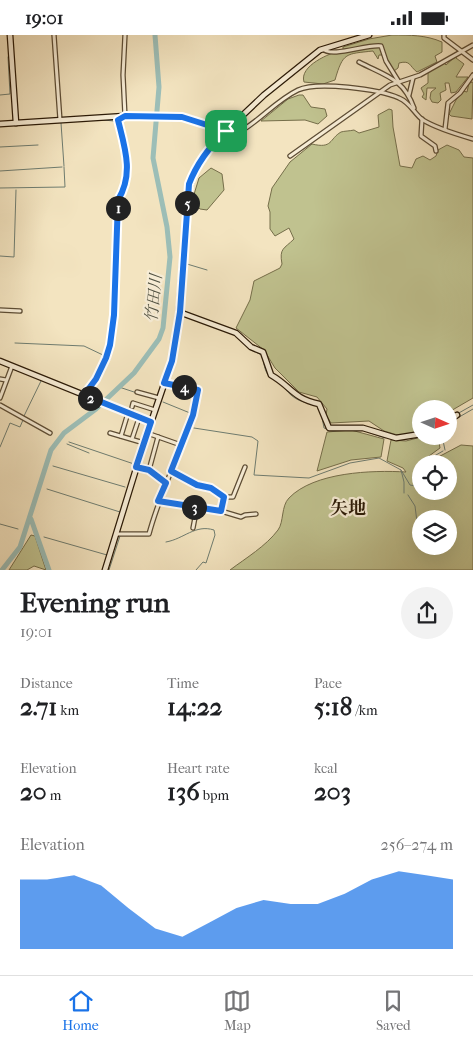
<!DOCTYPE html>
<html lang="en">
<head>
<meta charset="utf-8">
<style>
	:root { --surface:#fff; --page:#f2f2f2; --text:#202124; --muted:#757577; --line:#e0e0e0; --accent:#1a73e8 }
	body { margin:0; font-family:"IM FELL French Canon","Noto Serif JP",serif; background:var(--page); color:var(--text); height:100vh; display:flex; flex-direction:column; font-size:19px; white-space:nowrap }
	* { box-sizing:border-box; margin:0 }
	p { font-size:16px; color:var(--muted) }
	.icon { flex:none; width:28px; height:28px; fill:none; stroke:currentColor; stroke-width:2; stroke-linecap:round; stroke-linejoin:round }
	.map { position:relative; height:535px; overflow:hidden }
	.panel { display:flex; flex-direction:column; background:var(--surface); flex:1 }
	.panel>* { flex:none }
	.needle { width:32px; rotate:93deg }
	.controls { position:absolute; left:412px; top:365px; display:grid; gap:10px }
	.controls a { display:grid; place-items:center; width:45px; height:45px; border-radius:50%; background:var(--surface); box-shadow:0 5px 20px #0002; font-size:25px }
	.pin { position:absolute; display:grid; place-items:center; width:42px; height:42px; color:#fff; margin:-21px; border-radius:10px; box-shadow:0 2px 8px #0006 }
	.km { position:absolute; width:25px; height:25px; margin:-12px; border-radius:50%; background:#222; color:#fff; font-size:14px; line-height:25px; text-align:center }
	.round { display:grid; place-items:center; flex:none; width:52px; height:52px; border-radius:26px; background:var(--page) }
	.overview { display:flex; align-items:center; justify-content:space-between; height:85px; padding:0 20px }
	h1 { font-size:28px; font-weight:700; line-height:38px }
	.metrics { display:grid; grid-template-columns:repeat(3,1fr); gap:8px; height:85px; padding:5px 20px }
	.metrics div { display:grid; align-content:center }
	.metrics b { font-size:25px; font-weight:700 }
	.metrics small { font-size:14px; font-weight:400 }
	.metrics p { font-size:14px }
	.chart { height:140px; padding:10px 20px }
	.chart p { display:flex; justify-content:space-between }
	.chart svg { width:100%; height:90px; margin-top:5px; fill:var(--accent); opacity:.7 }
	.status { display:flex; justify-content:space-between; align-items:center; height:35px; padding:0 25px; background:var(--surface); direction:ltr }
	.status svg { height:14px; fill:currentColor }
	.menu { display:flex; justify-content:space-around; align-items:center; height:70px; border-top:1px solid var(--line); background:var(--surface); font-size:14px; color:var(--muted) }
	.menu a { display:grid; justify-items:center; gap:2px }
	.menu .current { color:var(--accent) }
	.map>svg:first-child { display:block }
	.green { fill:#c0c28f; stroke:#756e4a; fill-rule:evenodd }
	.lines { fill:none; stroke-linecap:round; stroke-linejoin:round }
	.stream { stroke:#6e7c70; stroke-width:1 }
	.river { stroke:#9cbeb7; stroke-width:5 }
	.street-casing { stroke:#5c4c34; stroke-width:5.5 }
	.secondary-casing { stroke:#2a1906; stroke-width:7 }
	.street { stroke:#f7edd6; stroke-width:3 }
	.secondary { stroke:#f7edd6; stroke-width:4.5 }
	.route-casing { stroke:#fff; stroke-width:10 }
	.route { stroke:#1a73e8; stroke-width:6 }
	.labels { text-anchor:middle; stroke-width:4.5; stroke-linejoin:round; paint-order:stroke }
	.water-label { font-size:16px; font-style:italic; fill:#525344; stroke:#f7edd6 }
	.quarter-label { font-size:18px; font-weight:bold; fill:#2a1906; stroke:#f7edd6 }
</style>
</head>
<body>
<div class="status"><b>19:01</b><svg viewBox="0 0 49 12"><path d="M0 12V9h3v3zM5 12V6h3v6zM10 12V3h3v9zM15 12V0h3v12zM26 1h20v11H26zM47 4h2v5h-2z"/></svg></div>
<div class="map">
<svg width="473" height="535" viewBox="0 0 473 535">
	<rect width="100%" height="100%" fill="#f3e4c0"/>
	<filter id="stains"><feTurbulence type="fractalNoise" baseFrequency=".004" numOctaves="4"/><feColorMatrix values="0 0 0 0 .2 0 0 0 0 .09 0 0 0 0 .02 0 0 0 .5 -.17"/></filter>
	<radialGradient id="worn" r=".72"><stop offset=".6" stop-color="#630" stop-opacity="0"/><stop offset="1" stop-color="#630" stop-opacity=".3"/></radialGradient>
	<!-- green -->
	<g class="green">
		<path d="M392,0C410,0 426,0 442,7V17L435,21L437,27L417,37C409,31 411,25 399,28L398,33L394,36L385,20H379L378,24L373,16C346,19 343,17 335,45L323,49L304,47C299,31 329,18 343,15V12L369,4Z"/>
		<polygon points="457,20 456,23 464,29 456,42 468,42 456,57 451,58 449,48 445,48 446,55 440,58 441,65 438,68 432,67 430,63 431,57 436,53 427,53 426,65 422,62 424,59 421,53 428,48 428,36 443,27 446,30"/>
		<polygon points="473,47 472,84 451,81 449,79 456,65 463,56 467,57 469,48"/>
		<polygon points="299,60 303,60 311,72 325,74 327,81 318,89 305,85 261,86 288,64"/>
		<path d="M389,74L392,75L393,92L400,131L412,133L416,124L423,121L430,125L436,121L438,115L447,110L459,115L464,122L473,123V363L449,377V374H421V393L411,399L401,401L384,396L369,386L331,388L326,380L327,374L317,362L299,357L275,333L264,315L236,293L250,265L254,246L280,233L282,229C279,213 284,214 294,204L289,193L275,201L270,194V177L268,171L272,153L290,127L312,109C333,114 329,104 341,97C344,96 350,96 354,95L359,98L379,92L378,80Z"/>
		<polygon points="211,133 222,139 224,155 207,175 200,174 192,166 199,143"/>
		<polygon points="351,395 384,404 381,422 351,425 317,436 327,397"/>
		<path d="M425,401H438L440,413L429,421L427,428L461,410L473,411V535H230C246,523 266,511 278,495C284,487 281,471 289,463C314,437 372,435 406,437L403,433L387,426L391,405L406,406ZM421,429H449V456H421ZM421,484H449V511H421Z"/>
		<polygon points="31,500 35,501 46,535 34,531 27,535 9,535"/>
	</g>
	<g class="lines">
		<!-- stream -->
		<g class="stream">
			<polyline points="0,60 10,59 8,22"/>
			<polyline points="103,85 114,86 122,109"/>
			<polyline points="61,88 64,131"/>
			<polyline points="0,112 38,110"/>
			<polyline points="0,136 62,132"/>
			<polyline points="0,153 65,152 64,132"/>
			<polyline points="0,221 14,222 16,155"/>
			<polyline points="187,229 207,235"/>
			<polyline points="238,303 249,314 262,320"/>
			<polyline points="15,308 84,311 105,321"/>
			<path d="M263,324C265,335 266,342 277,346"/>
			<path d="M282,350C294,366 300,366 318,371"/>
			<polyline points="119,352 137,358"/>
			<polyline points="143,360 157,364"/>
			<polyline points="163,367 190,378"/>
			<polyline points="321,377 324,393 333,396 340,395"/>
			<polyline points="457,379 473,370"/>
			<polyline points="24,381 41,346"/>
			<polyline points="454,385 473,374"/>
			<polyline points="191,389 195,380"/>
			<polyline points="194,393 252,402 258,406 254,440 309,443 350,428 379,423 401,435 404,447 404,458"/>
			<polyline points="362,395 385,403"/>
			<polyline points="442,401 445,415"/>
			<polyline points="398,405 408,403"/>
			<polyline points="69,407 134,429"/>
			<polyline points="67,409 89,418"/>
			<polyline points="0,412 10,388 20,392 23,385"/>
			<polyline points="428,429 429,424 443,416"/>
			<polyline points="53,431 125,452"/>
			<polyline points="401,435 410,450 416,451 421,445"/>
			<polyline points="47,454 120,477"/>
			<polyline points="408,460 415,471 418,495"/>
			<polyline points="0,489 18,494"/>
			<polyline points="44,502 107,520"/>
			<path d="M166,507C184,504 195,489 214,495L215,500L206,528L203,527L196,535"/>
			<polyline points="109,535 120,501"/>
		</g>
		<!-- river -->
		<g class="river">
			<polyline points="31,484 49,535"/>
			<polyline points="2,535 20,512 51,415 64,398 96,374 134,338 159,304 163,293 170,222 167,192 153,123 159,52 155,0"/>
		</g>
		<!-- street casing -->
		<g class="street-casing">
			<g id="street">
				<polyline points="54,0 60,85"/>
				<polyline points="444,0 444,3 473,25"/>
				<path d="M323,14C332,23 366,9 381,11L386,26L399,47"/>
				<path d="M359,27C386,41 403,43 414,73"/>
				<polyline points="409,60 413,43"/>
				<polyline points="125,81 123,40 125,0"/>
				<polyline points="422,84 421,101 435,111 436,116"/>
				<polyline points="445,94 448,68 460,58 473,40"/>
				<path d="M226,96L231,99H236C258,88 275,66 298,55C317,46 379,54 399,63C411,68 415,80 423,85C436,93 459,100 473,104"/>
				<polyline points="290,121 390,50 420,40 473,10"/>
				<polyline points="0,275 20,276"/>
				<polyline points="0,344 6,345"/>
				<polyline points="137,357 159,363"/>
				<polyline points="0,363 12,331"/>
				<polyline points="0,370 50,398"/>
				<polyline points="132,372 133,368 155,375"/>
				<polyline points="110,398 144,408"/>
				<polyline points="147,398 181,410"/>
				<polyline points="121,401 128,378"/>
				<polyline points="132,404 139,383"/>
				<polyline points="136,432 149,435 166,448"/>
				<polyline points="149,435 158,402"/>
				<polyline points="171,436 190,445 192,448 211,453 224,462 233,462 245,432"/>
				<polyline points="158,466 221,476 241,482 245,480 256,479"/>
				<polyline points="221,476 224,462"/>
				<polyline points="193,493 197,472"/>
				<path d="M116,499H149C162,450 188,405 198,355"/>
			</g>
		</g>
		<!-- secondary casing -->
		<g class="secondary-casing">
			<g id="secondary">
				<polyline points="10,0 16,88"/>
				<polyline points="0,89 125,81 175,81 191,84 226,96"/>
				<path d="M179,277L236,298L251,312L263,317L271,340C292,352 292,363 319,369L329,393H363L396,403L421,399"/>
				<polyline points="0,326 151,387"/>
				<polyline points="164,348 198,355"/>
				<path d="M84,360L96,344L107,323L110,309L114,280L118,165C134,139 125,112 118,85L125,81"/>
				<polyline points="449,385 457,380"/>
				<polyline points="105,535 144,408 172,326 179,277 188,157 194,137 213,109 226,96 264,60 320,15 369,0"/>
			</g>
		</g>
		<!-- street -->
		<use href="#street" class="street"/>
		<!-- secondary -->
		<use href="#secondary" class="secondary"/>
	</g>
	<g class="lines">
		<!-- route casing -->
		<g class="route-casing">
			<path id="route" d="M125,81L182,82L226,96C210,111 197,128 189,149L180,277L172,326L164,348L198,355L193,380L171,436L197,450L211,453L224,462L221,476L158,466L166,448L149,435L136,432L151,387L84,360L96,344L106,323L110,310L114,280L118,165C134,139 125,113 118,85Z"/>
		</g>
		<!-- route -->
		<use href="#route" class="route"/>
	</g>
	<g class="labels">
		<!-- water labels -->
		<g class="water-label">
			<text transform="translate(153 263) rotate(-84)" y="6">竹田川</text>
		</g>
		<!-- quarter labels -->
		<g class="quarter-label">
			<text x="348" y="479">矢地</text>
		</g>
	</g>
	<rect width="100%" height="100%" filter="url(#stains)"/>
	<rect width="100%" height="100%" fill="url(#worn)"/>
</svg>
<div class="controls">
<a><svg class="needle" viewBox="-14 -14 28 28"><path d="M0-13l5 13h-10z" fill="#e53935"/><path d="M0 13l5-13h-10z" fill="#757577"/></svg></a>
<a><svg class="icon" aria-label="locate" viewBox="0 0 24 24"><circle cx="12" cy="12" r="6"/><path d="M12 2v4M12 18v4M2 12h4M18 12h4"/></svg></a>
<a><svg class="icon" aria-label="layers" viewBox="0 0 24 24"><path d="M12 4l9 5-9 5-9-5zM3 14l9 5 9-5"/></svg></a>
</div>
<div class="pin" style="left:226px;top:96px;background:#1e9e55"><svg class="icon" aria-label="arrive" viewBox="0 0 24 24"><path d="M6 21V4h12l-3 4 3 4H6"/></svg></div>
<b class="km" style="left:118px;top:173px">1</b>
<b class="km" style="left:90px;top:363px">2</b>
<b class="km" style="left:194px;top:472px">3</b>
<b class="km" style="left:184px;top:352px">4</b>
<b class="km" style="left:187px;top:168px">5</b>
</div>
<section class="panel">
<div class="overview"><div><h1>Evening run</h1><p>19:01</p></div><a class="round"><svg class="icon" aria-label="share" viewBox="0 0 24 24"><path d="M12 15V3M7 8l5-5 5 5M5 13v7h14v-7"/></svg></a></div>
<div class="metrics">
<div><p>Distance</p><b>2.71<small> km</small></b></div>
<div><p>Time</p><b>14:22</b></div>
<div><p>Pace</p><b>5:18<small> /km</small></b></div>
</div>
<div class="metrics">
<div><p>Elevation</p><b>20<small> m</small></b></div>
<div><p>Heart rate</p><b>136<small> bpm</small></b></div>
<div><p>kcal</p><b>203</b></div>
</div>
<div class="chart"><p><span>Elevation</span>256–274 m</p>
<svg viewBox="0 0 160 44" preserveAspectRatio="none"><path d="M0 44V10L10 10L20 8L30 13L40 24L50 34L60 38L70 31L80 24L90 20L100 22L110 22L120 17L130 10L140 6L150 8L160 10V44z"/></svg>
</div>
</section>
<nav class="menu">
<a class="current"><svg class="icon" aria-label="home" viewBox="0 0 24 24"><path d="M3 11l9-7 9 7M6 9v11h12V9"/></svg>Home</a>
<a><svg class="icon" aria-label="map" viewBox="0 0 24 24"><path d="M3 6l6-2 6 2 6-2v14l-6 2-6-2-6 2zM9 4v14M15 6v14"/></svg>Map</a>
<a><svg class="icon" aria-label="saved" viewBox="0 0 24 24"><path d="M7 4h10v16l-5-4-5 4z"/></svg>Saved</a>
</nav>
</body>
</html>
